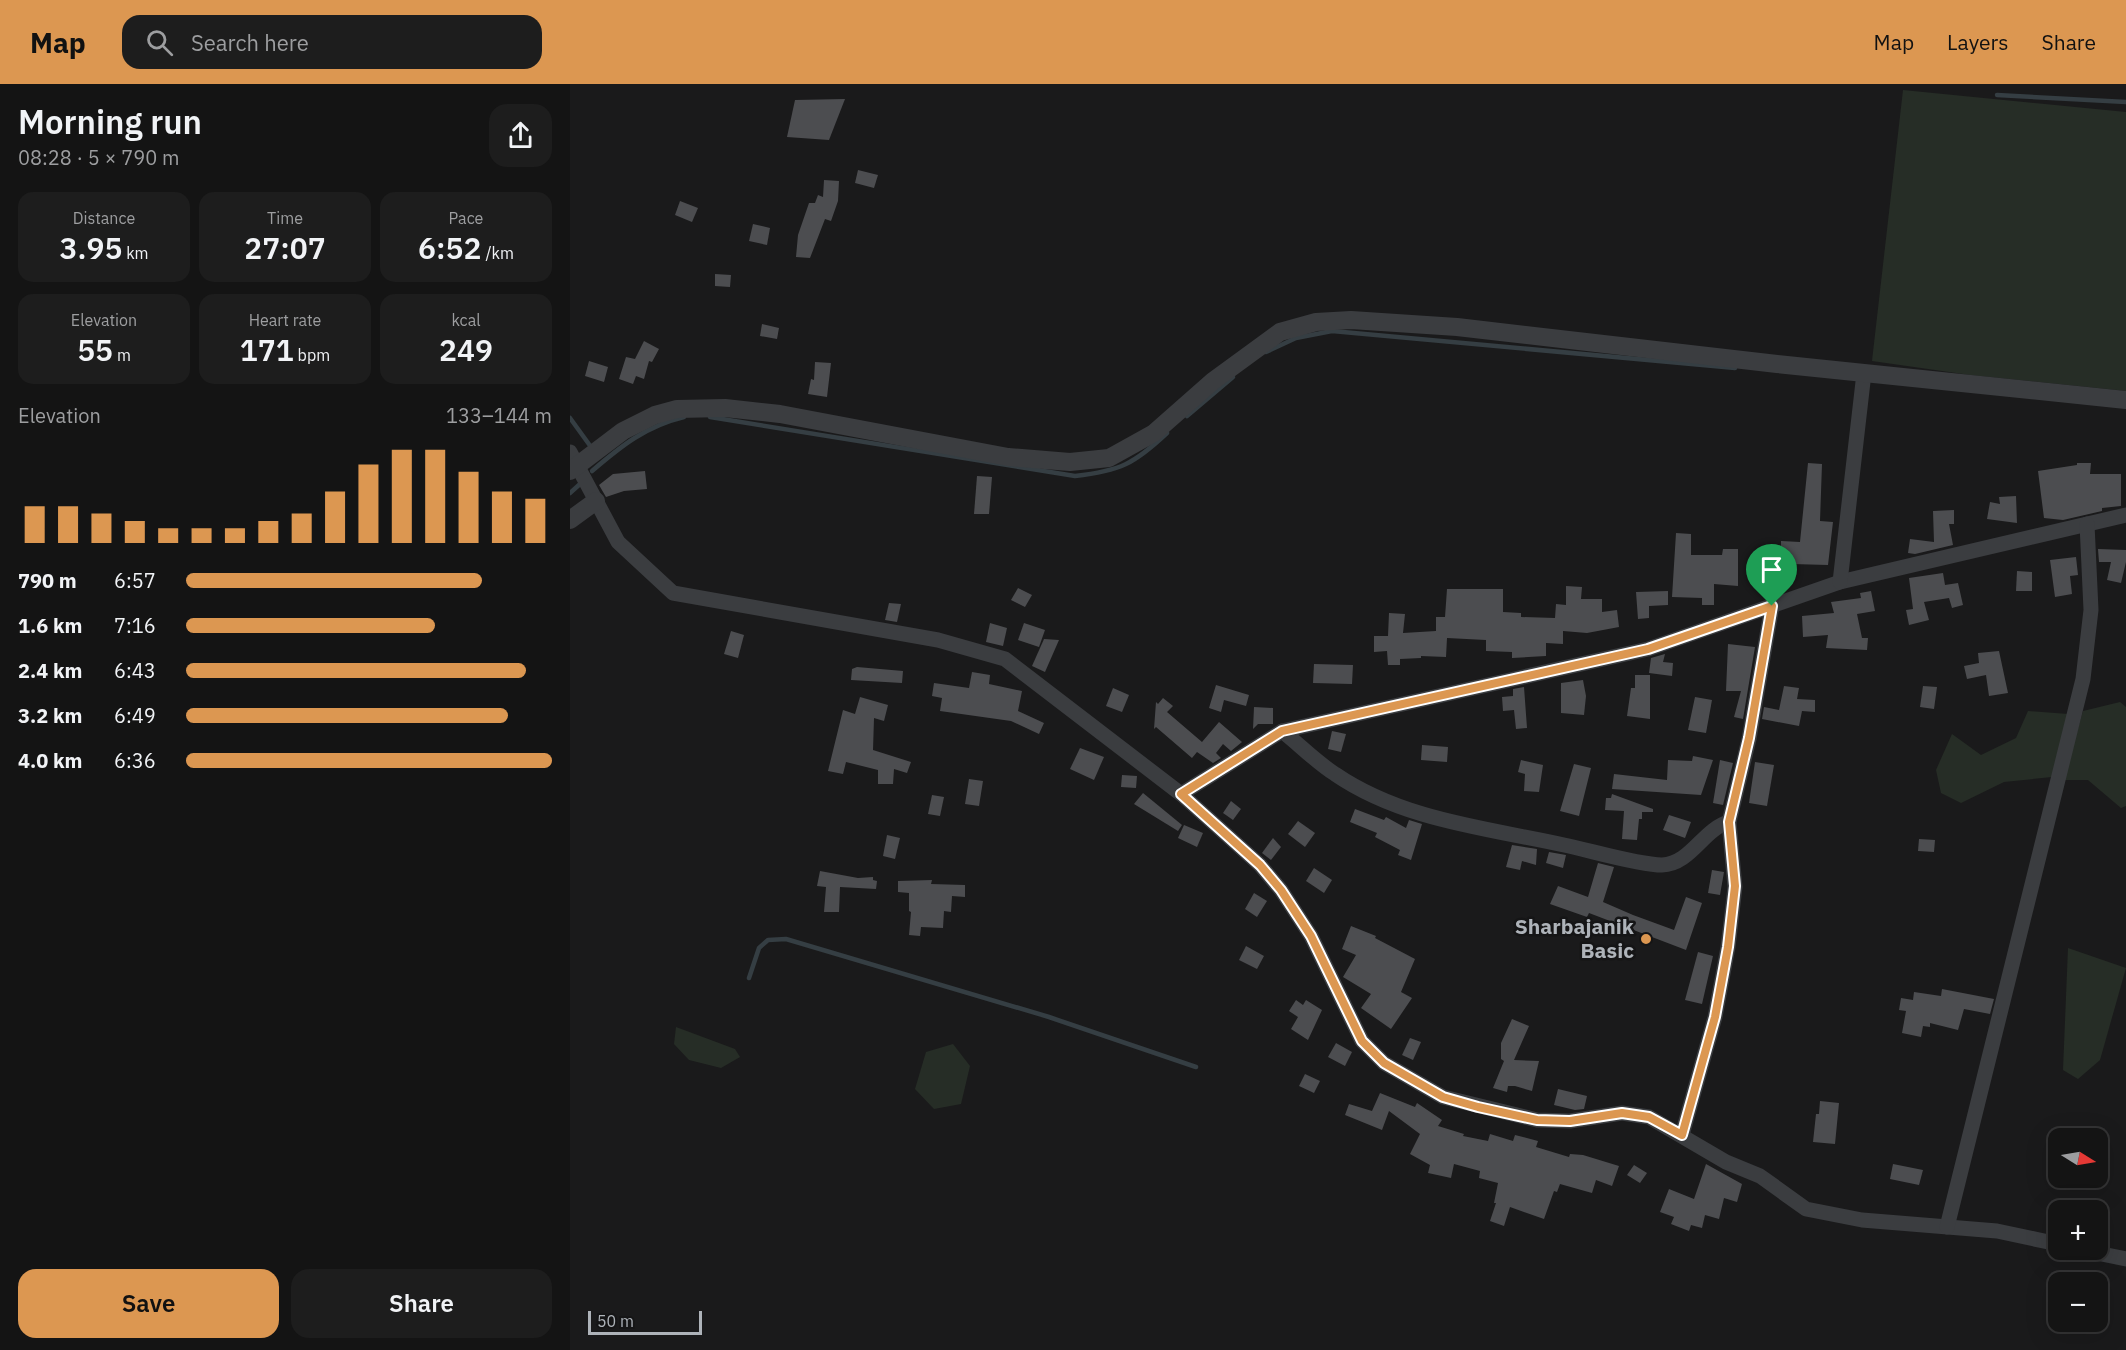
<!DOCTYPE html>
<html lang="en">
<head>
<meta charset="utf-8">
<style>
	:root { --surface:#141414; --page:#1d1d1d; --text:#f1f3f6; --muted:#9d9ea0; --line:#333334; --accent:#dc9751 }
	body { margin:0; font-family:"IBM Plex Sans",sans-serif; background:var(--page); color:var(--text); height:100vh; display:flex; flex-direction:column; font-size:22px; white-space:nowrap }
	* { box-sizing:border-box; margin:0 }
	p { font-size:20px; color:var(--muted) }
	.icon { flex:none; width:33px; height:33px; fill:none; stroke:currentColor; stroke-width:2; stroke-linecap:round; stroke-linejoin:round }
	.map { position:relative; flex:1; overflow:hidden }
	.sheet { display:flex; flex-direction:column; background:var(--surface); width:570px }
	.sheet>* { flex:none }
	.needle { width:39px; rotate:101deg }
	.tools { position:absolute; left:1478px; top:1044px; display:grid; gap:12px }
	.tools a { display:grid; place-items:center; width:60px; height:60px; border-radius:12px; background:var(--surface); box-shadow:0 6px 24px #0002,0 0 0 2px var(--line); font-size:30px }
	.scale { position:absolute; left:18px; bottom:15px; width:114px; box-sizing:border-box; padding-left:6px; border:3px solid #aeb3b9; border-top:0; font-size:16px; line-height:21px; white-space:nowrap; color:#aeb3b9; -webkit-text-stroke:4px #151516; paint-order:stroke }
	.pin { position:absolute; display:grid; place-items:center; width:51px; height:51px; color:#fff; margin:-62px -26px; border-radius:50% 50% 50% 0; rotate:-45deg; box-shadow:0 0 6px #0007 }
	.pin .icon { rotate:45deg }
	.round { display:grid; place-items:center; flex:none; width:63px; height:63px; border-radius:18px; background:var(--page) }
	.summary { display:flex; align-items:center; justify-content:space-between; height:102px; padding:0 18px }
	h1 { font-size:33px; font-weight:600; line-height:45px }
	.metrics { display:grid; grid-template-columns:repeat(3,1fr); gap:9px; height:102px; padding:6px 18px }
	.metrics div { display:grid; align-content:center; border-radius:15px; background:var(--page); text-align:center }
	.metrics b { font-size:30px; font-weight:600 }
	.metrics small { font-size:16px; font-weight:400 }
	.metrics p { font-size:16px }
	.chart { height:168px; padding:12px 18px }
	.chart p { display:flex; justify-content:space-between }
	.chart svg { width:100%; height:108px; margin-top:6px; stroke:var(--accent); stroke-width:6 }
	.action { display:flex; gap:12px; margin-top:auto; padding:12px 18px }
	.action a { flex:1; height:69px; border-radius:18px; background:var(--accent); color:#111; font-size:24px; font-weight:600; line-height:69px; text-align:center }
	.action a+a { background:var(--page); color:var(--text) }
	ul { padding:0 18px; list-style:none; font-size:20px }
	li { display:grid; grid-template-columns:96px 72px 1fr; align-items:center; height:45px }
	li i { height:15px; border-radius:8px; background:var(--accent) }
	header { display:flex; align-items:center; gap:36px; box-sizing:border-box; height:84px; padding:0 30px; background:var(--accent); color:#111 }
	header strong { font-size:28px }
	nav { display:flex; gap:33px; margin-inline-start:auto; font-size:21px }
	.search { width:420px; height:54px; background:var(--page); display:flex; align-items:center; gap:15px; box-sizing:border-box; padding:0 21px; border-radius:18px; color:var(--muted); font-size:22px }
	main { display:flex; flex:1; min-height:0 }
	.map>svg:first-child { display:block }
	.green { fill:#262d26 }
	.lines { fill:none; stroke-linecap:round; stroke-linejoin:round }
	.stream { stroke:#353e43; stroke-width:4.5 }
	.building { fill:#4c4d50 }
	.minor { stroke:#3b3d40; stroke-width:15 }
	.tertiary { stroke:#3b3d40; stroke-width:18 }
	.route-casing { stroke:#fff; stroke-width:12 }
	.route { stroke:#dc9751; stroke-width:8 }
	.poi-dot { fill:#dc9751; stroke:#151516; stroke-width:2 }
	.labels { text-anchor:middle; stroke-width:5; stroke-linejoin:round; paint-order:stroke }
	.poi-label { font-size:21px; font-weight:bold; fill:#aeb3b9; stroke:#151516; text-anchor:end }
</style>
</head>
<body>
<header>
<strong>Map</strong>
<div class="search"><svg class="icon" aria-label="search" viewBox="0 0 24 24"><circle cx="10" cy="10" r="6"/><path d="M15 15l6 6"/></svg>Search here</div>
<nav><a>Map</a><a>Layers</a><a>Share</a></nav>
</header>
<main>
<section class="sheet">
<div class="summary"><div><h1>Morning run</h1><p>08:28 · 5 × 790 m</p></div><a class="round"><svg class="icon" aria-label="share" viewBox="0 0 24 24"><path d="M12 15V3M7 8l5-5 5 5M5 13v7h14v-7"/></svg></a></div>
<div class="metrics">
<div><p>Distance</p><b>3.95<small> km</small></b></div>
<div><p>Time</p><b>27:07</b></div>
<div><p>Pace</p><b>6:52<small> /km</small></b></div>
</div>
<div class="metrics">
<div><p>Elevation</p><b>55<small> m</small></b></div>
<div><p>Heart rate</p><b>171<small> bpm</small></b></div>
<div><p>kcal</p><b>249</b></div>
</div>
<div class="chart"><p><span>Elevation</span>133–144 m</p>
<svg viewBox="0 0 160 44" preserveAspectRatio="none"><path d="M5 44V29M15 44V29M25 44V32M35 44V35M45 44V38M55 44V38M65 44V38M75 44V35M85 44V32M95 44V23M105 44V12M115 44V6M125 44V6M135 44V15M145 44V23M155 44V26"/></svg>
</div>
<ul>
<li><b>790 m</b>6:57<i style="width:81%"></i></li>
<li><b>1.6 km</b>7:16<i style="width:68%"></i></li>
<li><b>2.4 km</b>6:43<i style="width:93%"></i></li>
<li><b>3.2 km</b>6:49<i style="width:88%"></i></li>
<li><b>4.0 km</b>6:36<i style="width:100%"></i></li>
</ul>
<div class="action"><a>Save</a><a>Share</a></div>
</section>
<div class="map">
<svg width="1556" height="1266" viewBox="0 0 1556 1266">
	<rect width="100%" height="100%" fill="#1a1a1b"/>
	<!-- green -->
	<g class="green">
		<polygon points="1333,6 1556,28 1556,307 1400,291 1302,277"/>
		<polygon points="1550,618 1556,623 1556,722 1551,724 1518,696 1493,696 1513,627"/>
		<polygon points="1458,627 1498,630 1482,693 1434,698 1391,719 1371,709 1366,686 1382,650 1411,671 1446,654"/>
		<polygon points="1498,864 1556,884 1530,976 1508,995 1493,986"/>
		<polygon points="106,943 165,965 170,973 151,984 119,976 104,960"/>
		<polygon points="383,960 400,982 391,1020 364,1025 345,1005 356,968"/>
	</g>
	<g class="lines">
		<!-- stream -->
		<g class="stream">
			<polyline points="1427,11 1556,18"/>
			<polyline points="696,268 726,254 762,247 1165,284"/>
			<polyline points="617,332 663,293"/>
			<path d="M140,333L505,392C550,387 564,380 597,349"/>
			<polyline points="0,334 21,363"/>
			<path d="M22,387C51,362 76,342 114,333"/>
			<polyline points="0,409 10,400"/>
			<polyline points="179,894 189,864 198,856 216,855 479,933 626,983"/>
		</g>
	</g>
	<!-- building -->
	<g class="building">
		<polygon points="275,15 259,56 217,53 225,16"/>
		<polygon points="288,86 308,91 304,104 285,99"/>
		<polygon points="254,96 269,97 268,117 261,137 255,135 240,174 226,173 228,151 239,119 245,119 248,111 253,113"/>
		<polygon points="110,117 128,124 122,138 105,131"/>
		<polygon points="183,140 200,144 197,161 179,157"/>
		<polygon points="145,190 161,191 160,203 145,202"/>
		<polygon points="192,240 209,244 207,255 190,252"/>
		<polygon points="74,257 89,265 82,278 79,277 74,295 66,292 63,300 49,295 56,273 65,275"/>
		<polygon points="19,277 38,283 34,298 15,292"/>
		<polygon points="245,278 261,279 257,313 238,310 241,295 244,296"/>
		<polygon points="1238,379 1252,380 1250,437 1263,438 1258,481 1222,480 1221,469 1211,468 1211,457 1230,458"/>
		<polygon points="1507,379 1521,379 1520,390 1551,390 1551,422 1532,424 1532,427 1493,436 1474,434 1468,387 1507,381"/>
		<polygon points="75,387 77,405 54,407 36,413 29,401 43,390"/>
		<polygon points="407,392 422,393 419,430 404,430"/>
		<polygon points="1446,412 1447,439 1417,435 1420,418 1430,420 1429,413"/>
		<polygon points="1384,426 1384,440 1379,440 1383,461 1345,470 1338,469 1340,455 1364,458 1363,427"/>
		<polygon points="1106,449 1121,450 1121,471 1152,471 1153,465 1168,465 1168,502 1144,500 1144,521 1132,521 1132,514 1102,513"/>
		<polygon points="1528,465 1556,466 1556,478 1551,499 1537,496 1541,478 1529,478"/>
		<polygon points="1506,473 1508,491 1500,492 1502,510 1485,513 1480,476"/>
		<polygon points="1447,487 1462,488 1462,507 1446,507"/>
		<polygon points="1373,489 1375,501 1388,499 1393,521 1382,524 1379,514 1354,518 1359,536 1339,541 1336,526 1343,525 1339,494"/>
		<polygon points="996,502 1012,503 1011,515 1032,515 1032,528 1047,526 1049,543 1017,549 993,547 993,560 976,559 976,572 942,574 942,568 916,567 916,556 877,554 876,573 851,572 851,574 830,575 830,581 818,581 817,567 804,568 804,552 818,552 819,529 835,530 833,549 866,547 866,533 875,533 877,505 933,505 933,528 951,529 951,533 985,534 986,520 996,521"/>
		<polygon points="448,504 462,511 455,523 441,516"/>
		<polygon points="1098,507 1098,521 1079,522 1079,534 1068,535 1066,508"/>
		<polygon points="1301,507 1305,527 1287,530 1292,554 1298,554 1297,566 1256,564 1258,551 1233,553 1232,532 1264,529 1261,518 1291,514 1290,509"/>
		<polygon points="319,519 331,520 327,538 315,536"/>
		<polygon points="420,539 437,544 433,562 416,558"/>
		<polygon points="454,539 475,546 469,563 448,556"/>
		<polygon points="161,547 174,551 168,574 154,570"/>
		<polygon points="474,555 489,556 475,588 462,582"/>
		<polygon points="1158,560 1185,563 1173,635 1164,633 1171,607 1156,607"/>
		<polygon points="1429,567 1438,609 1419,612 1416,591 1397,595 1394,582 1409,579 1408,569"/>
		<polygon points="1095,570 1093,578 1103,579 1102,592 1079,589 1081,574"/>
		<polygon points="744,580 783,581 782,600 743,599"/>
		<polygon points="287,583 333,587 332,599 281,596 282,585"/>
		<polygon points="402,588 420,591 419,600 452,607 448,627 474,639 469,650 441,637 370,627 372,614 362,612 364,599 399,604"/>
		<polygon points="1065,591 1080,591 1080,635 1057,632 1061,604 1065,604"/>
		<polygon points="1013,596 1016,612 1014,631 991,629 991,599"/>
		<polygon points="646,601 679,611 676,622 654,616 651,628 639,624"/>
		<polygon points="1214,602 1229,604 1227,615 1245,616 1245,628 1232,627 1229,642 1192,635 1194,623 1209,626"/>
		<polygon points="1353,602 1367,603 1364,625 1350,623"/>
		<polygon points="954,603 957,644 946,645 944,626 933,627 932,613 943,612 943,605"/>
		<polygon points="543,604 559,611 552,628 536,622"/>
		<polygon points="290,613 318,621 314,637 304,634 303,666 341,678 337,689 324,685 323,700 308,700 308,686 276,678 273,690 258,687 273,626 285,630"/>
		<polygon points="1125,613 1142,616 1136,649 1118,646"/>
		<polygon points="593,614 603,622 597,628 632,658 649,638 672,658 661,667 653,660 646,669 651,674 643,679 627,668 622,674 586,643 584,645 586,618 588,620"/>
		<polygon points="684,623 703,624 703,640 688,640 683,645"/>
		<polygon points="762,647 776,650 771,668 758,665"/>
		<polygon points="852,661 878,663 877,678 851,676"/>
		<polygon points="510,664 534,673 524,696 500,685"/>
		<polygon points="1123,672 1143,676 1131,711 1042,705 1044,690 1097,696 1098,676 1122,677"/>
		<polygon points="951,676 973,681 969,708 954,707 955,690 948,688"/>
		<polygon points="1150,676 1163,679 1153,721 1143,719"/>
		<polygon points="1185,678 1204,681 1197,722 1179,719"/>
		<polygon points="1004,680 1021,684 1009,732 990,727"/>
		<polygon points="552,691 567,692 566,704 551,703"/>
		<polygon points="399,695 413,697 409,722 395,720"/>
		<polygon points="573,709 612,741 608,747 564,720"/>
		<polygon points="1042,710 1083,725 1083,728 1072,728 1072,735 1069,735 1067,756 1052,755 1054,727 1035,726 1036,714 1041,714"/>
		<polygon points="362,711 374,713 370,732 358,730"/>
		<polygon points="661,717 671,725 663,736 653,729"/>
		<polygon points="785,725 814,736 816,733 836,744 839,736 852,740 841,776 828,771 830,766 805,753 807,749 780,738"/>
		<polygon points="1099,731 1121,738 1115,754 1093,746"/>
		<polygon points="728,737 745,749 735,763 718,750"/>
		<polygon points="614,741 633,749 627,763 608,754"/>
		<polygon points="317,751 330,754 325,775 313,772"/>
		<polygon points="703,754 711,763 701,776 692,769"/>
		<polygon points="1349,755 1365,756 1364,768 1348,767"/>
		<polygon points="942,761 967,765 966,781 952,777 950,786 936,783"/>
		<polygon points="979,768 996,771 993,784 976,779"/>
		<polygon points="1028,779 1044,783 1033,818 1063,831 1104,846 1116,813 1132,819 1116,866 1019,829 1017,833 980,820 988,802 1018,813"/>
		<polygon points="744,784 762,796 754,809 736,797"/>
		<polygon points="1142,786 1154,788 1150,811 1138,809"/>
		<polygon points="250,787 288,794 303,793 303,796 307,797 306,805 270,803 269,828 254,828 256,803 247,802"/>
		<polygon points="362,796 361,800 395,801 395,813 382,812 381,828 374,827 373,844 351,843 350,852 339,851 341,828 339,827 339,809 328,808 328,797"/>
		<polygon points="684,809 697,817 687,833 675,825"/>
		<polygon points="781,842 806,852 805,854 845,875 831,908 842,914 821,945 791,924 801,910 773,893 786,871 772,865"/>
		<polygon points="676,862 694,872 687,885 669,876"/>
		<polygon points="1128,868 1143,872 1132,920 1115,916"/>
		<polygon points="1372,905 1424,915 1420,930 1394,925 1388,946 1360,939 1360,943 1353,942 1351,953 1332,949 1336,927 1329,926 1331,914 1343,916 1344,908 1371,912"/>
		<polygon points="726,916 733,921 736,916 752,926 738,956 721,945 728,933 719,927"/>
		<polygon points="942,935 959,942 944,976 969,977 962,1007 945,1002 938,1002 937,1008 923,1004 934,977 931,975 931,959"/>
		<polygon points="840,954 851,958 843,976 832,971"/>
		<polygon points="766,959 782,968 775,982 758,973"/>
		<polygon points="735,990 750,997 744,1009 729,1002"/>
		<polygon points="988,1005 1017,1012 1014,1025 1005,1026 984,1021"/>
		<polygon points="810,1009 845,1023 847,1019 872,1036 868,1042 894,1050 893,1052 918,1057 920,1050 943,1057 945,1051 968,1057 966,1063 999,1073 1000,1070 1013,1071 1049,1082 1042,1102 1026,1096 1022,1109 990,1100 987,1108 984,1107 974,1135 940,1123 934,1142 920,1137 926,1119 924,1119 928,1099 909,1094 910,1087 884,1080 881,1094 858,1089 860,1081 840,1070 850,1050 819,1027 812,1046 775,1031 779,1020 802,1027"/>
		<polygon points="1250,1017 1269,1019 1265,1060 1243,1058 1246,1030 1249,1030"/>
		<polygon points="1136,1080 1172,1100 1167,1118 1154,1114 1149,1135 1135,1131 1132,1144 1121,1141 1119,1147 1101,1140 1104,1133 1090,1128 1099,1105 1124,1115"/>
		<polygon points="1323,1080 1353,1086 1349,1101 1320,1095"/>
		<polygon points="1064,1081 1077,1089 1070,1099 1057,1091"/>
	</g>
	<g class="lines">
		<!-- minor -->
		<g class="minor">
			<polyline points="0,368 48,458 103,509 368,556 435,575 611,710 712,647 1078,565 1270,498 1556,431"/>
			<polyline points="1270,498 1294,289"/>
			<path d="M712,647C730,661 746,678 765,690C832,736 916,744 994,761C1019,766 1068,781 1092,781C1121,780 1133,745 1159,738"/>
			<polyline points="611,710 690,781 711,806 741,852 792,957 814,979 873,1013 967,1036 1000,1037 1052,1029 1079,1033 1156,1078 1190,1092 1236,1125 1292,1136 1427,1147 1488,1160"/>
			<polyline points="1112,1051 1145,933 1158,863 1165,803 1159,738 1179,655 1202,522"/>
			<polyline points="1377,1143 1513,595 1521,526 1517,440"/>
			<polyline points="1512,1166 1556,1175"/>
		</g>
		<!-- tertiary -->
		<g class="tertiary">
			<polyline points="0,387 53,347 85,331 107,325 155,324 210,330 438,373 500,378 539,374 584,349 643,297 710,248 746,238 781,236 887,243 1207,280 1556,316"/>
			<polyline points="0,436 26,417"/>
		</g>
	</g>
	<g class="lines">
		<!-- route casing -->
		<g class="route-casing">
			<polygon id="route" points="1202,522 1179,654 1159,738 1165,802 1158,863 1145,933 1112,1051 1079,1033 1052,1029 1000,1037 967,1036 908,1023 873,1013 814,979 792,957 741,852 711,806 690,781 611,710 712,647 1078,565"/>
		</g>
		<!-- route -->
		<use href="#route" class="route"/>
	</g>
	<!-- markers -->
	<circle class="poi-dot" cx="1076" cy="855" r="6"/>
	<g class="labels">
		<!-- poi labels -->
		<g class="poi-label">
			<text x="1064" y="850">Sharbajanik<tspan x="1064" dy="24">Basic</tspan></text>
		</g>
	</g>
</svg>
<div class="tools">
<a><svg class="needle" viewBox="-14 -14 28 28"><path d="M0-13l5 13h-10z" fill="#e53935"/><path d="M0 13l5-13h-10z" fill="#9d9ea0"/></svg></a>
<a>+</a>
<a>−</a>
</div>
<div class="scale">50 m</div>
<div class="pin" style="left:1202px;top:522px;background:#1e9e55"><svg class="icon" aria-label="arrive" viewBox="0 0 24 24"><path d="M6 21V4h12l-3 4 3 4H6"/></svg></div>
</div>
</main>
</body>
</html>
